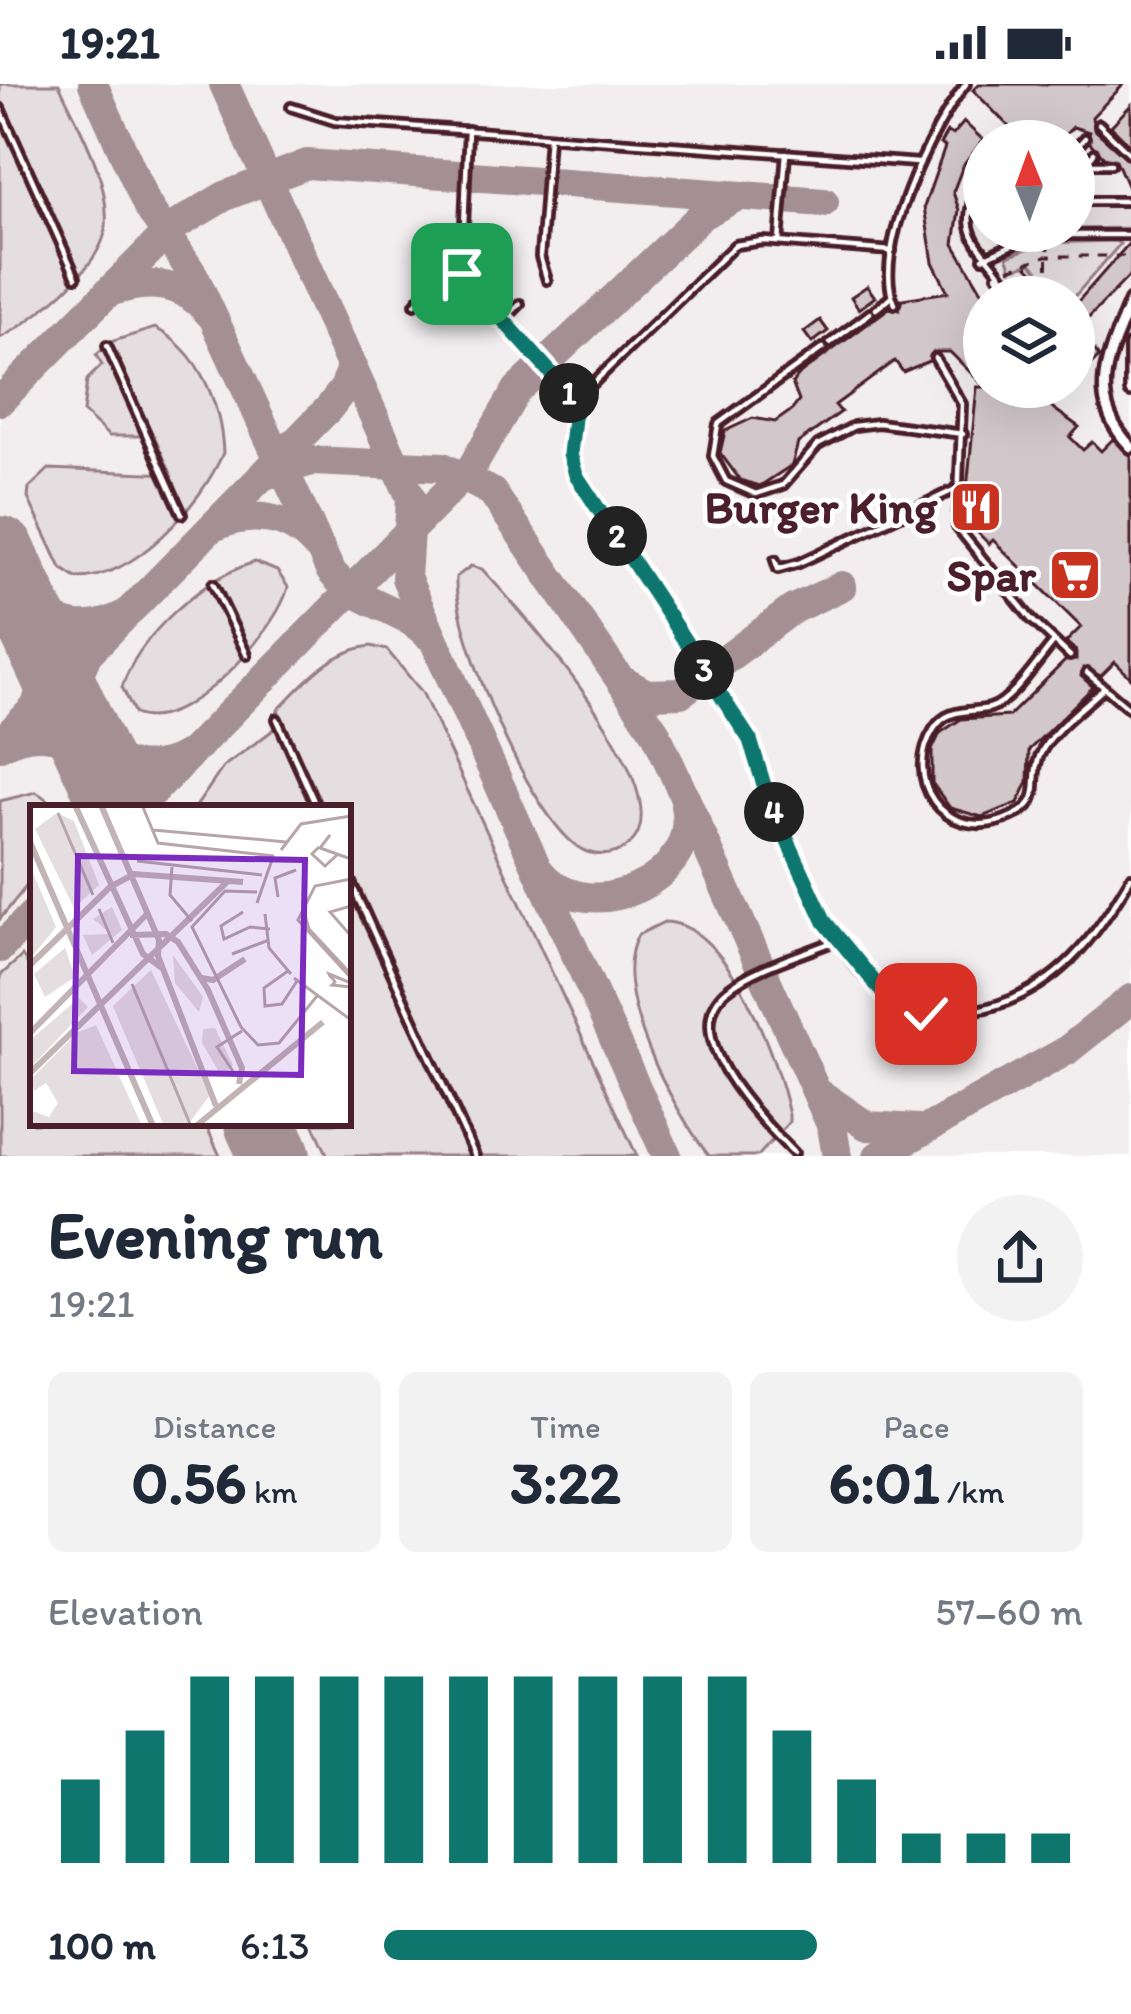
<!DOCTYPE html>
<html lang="en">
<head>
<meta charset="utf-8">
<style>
	:root { --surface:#fff; --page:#f2f2f3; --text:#1f2937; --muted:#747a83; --accent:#0f766e }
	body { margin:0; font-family:Itim,sans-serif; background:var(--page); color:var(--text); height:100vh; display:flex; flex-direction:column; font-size:45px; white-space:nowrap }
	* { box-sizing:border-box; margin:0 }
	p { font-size:39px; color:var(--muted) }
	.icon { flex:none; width:66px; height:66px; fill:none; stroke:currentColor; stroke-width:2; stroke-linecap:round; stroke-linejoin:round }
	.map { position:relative; height:1072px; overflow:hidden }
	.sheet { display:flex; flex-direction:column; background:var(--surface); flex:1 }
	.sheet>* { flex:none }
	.needle { width:78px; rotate:359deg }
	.buttons { position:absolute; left:963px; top:36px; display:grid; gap:24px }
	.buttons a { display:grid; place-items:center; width:132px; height:132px; border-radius:50%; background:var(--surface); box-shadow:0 12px 48px #0002; font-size:60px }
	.pin { position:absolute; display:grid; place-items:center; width:102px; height:102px; color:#fff; margin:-51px; border-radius:24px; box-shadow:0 6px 18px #0006 }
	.km { position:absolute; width:60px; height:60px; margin:-30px; border-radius:50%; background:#222; color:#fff; font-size:33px; line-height:60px; text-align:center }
	.round { display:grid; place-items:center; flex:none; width:126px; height:126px; border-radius:63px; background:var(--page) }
	.overview { display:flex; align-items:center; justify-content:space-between; height:204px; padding:0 48px }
	h1 { font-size:66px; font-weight:700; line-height:90px }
	.figures { display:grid; grid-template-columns:repeat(3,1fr); gap:18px; height:204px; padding:12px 48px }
	.figures div { display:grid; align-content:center; border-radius:18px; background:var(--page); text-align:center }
	.figures b { font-size:60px; font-weight:700 }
	.figures small { font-size:33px; font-weight:400 }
	.figures p { font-size:33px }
	.chart { height:336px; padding:24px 48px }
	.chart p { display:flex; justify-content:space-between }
	.chart svg { width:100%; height:216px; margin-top:12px; stroke:var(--accent); stroke-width:6 }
	ul { padding:0 48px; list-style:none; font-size:39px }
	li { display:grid; grid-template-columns:192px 144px 1fr; align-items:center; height:90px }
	li i { height:30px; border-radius:15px; background:var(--accent) }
	.status { display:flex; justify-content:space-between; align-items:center; height:84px; padding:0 60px; background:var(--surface); direction:ltr }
	.status svg { height:33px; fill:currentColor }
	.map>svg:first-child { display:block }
	.built { fill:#f2eeef; fill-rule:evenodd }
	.green { fill:#e5dee0; stroke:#987e86; stroke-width:3 }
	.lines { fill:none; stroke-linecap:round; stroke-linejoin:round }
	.taxiway { stroke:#a48f95; stroke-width:30 }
	.runway { stroke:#a48f95; stroke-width:72 }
	.building { fill:#d2c7cb; stroke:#4a1f2b; stroke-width:3 }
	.lane-casing { stroke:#4a1f2b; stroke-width:14 }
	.street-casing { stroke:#4a1f2b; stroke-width:18 }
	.path { stroke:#4a1f2b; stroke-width:3; stroke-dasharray:9 9; stroke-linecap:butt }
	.lane { stroke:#fff; stroke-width:4.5 }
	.street { stroke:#fff; stroke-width:9 }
	.route-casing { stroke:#fff; stroke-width:24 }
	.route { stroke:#0f766e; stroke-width:15 }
	.labels { text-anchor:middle; stroke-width:9; stroke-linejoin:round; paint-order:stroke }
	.poi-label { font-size:45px; font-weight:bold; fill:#4a1f2b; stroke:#fff; text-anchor:end }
	.inset-river { fill:none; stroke:#c1b3b6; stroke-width:6 }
	.inset-road { fill:none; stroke:#b7a5aa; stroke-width:3 }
	.view { fill:#7b2cbf; fill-opacity:0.15; stroke:#7b2cbf; stroke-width:6 }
	.inset-edge { fill:none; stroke:#4a1f2b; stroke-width:6 }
</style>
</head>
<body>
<div class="status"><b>19:21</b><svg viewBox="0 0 49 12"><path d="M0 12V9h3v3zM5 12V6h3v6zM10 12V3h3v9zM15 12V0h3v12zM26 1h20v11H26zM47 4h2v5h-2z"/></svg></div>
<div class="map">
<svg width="1131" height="1072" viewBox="0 0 1131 1072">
	<rect width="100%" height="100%" fill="#fff"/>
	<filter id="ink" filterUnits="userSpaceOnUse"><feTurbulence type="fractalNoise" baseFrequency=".00833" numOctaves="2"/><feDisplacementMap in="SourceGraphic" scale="24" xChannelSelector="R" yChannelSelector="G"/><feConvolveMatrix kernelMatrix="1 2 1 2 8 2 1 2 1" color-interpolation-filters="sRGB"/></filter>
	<g filter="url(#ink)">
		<!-- built -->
		<path class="built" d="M0,0H1131V1072H0ZM984,57H1074V147H984ZM984,213H1074V303H984ZM33,724H348V1039H33Z"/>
		<!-- green -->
		<g class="green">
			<path d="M0,0H59C78,42 110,94 106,142C103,182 33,238 0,254Z"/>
			<polygon points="1074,122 1131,122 1131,144 1074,145"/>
			<polygon points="1115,157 1120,160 1074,213 1065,213 1031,179 1012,185 1007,172 1043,159"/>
			<path d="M155,244C200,267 221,321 223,369C201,420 136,495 76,494L61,484L28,414L29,404L49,385L171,390L154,352H109L83,328L87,296L102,281L96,271L113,257Z"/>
			<path d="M255,478L277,487L288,503C277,547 184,652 135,630L122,603C139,551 203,494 255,478Z"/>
			<path d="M471,482L482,485C519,525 685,709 630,760C618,771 602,773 587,768C534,747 453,549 456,493Z"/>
			<path d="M371,562L387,566L422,608L637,1072H328L313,1039H348V724H195L224,682L284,638L278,626C306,598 330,567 371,562Z"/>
			<polygon points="36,708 60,724 33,724 33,794 0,835 0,717"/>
			<path d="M664,838C729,838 778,978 789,1031V1038L758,1072H709C674,1027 607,905 638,851Z"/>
			<polygon points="22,872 27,879 33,876 33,1039 205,1039 220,1072 0,1072 0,892"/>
		</g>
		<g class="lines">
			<!-- taxiway -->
			<g class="taxiway">
				<path d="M93,0L147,121L194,192L330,486C357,521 398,521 428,551"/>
				<polyline points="224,0 411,414 406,494 667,1072"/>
				<path d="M107,209C146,195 181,196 209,229"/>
				<polyline points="0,317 173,143 225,112 307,80 824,118"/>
				<polyline points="262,392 312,377 443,383 492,408 655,647 832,1043 837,1072"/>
				<path d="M216,442C250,427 288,431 314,460"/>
				<path d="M12,495C40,534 75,557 122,532"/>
				<path d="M85,576C51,642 119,709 185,672"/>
				<polyline points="621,596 647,610 681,609 793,525 842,502"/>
				<polyline points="37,618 46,590 45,566"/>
				<polyline points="0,659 329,324 345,303 351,282"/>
				<path d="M0,662C33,644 66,649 93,675"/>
				<polyline points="109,707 110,724"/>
				<polyline points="137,724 472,383 517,306 702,131 738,112"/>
				<path d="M541,789C588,846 701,795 685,722"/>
				<polyline points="0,864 33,830"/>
				<polyline points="822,1011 867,1042 919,1045"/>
				<polyline points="878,1072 1066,967 1131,915"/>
			</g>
			<!-- runway -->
			<g class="runway">
				<polyline points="0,468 117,724"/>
				<polyline points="260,1039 275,1072"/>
			</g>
		</g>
		<!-- building -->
		<g class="building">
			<polygon points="979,0 1124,0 1092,33 1094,45 1131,78 1131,111 1116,76 1104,73 1090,59 1089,48 1073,43 1059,57 1023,57 973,6"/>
			<polygon points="1131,21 1131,62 1111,42"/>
			<polygon points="964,38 983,56 963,82 953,108 959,126 954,160 984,211 984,302 950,268 933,268 929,277 903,288 895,277 835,321 841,328 798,359 792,381 760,402 740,396 720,369 725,347 753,334 775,338 792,326 799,317 792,299 801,289 889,224 899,226 902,215 948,208 933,178 924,123 945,63 940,60 947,48 953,51"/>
			<polygon points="1131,157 1131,190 1079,244 1099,273 1093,279 1086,273 1074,285 1074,263 1081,256 1074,244 1074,222"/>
			<polygon points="867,202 875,213 859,225 851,213"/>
			<polygon points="820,236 828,247 812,259 804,248"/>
			<polygon points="977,303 1020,303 1026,311 1035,303 1056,303 1046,319 1079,343 1070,353 1083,366 1092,358 1101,367 1113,355 1131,372 1131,594 1115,578 1101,592 1083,584 1081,592 1093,603 1029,666 1028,698 1018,719 982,733 950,724 932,699 932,666 940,649 961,635 1009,632 1065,577 1076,576 1076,567 1066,558 1081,543 993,456 989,460 964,435"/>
		</g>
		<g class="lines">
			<!-- lane casing -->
			<g class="lane-casing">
				<g id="lane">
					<polyline points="291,23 335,37 918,79"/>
					<polyline points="0,24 76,193"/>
					<polyline points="1099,40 1131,71"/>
					<polyline points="468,46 462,190 575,315"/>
					<polyline points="1074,66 1085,54"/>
					<polyline points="1074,80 1111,80"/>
					<polyline points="1086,80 1094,69"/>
					<path d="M984,93C945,155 993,166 1011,207L997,191"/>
					<polyline points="1074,117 1129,117"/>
					<polyline points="1044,151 1129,151"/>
					<polyline points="779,158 786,69"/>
					<path d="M892,167L763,157L735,161L580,312L571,344L576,391C633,477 697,562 747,651C756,667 757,687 764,704C789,767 843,905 913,928C936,935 963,929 986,924C1057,906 1096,853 1131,793"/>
					<polyline points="983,174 1044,147"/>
					<polyline points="547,196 540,173 549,53"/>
					<polyline points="1004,213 1021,198 1036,213"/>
					<polyline points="415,220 434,197 461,184"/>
					<path d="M895,220C870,169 932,43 966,0"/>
					<polyline points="876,225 890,214"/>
					<polyline points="502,238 520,220"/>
					<polyline points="1074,256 1074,251"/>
					<polyline points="830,259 870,229"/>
					<polyline points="107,262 182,430"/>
					<polyline points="823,264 718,340 713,372 726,397 756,410 783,401 818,361 854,342 878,339 963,350"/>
					<polyline points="935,274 962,320 957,443 1031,535 1070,572"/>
					<polyline points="1027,304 1028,303"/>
					<polyline points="775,476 778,485 799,479 958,404"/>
					<polyline points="213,500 247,571"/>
					<path d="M1054,558C1038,576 1013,617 990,624C969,629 948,623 934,645C902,695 943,757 1003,736C1050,719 1027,700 1040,671C1050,647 1084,623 1103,605"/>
					<polyline points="1087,589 1131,626"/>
					<polyline points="277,635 317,724"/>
					<polyline points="348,792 475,1072"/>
					<path d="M794,1069C762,1037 674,950 727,906C757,882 802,871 837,856"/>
				</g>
			</g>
			<!-- street casing -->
			<g class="street-casing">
				<g id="street">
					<path d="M1131,217C1109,271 1084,314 1131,363"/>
					<polyline points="1131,262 1131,307"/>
				</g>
			</g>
			<!-- path -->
			<g class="path">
				<polyline points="1027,181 1057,213"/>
				<polyline points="1009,185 1046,172 1131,172"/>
				<polyline points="1047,202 1048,158"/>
				<polyline points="1074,232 1089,248"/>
			</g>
			<!-- lane -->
			<use href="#lane" class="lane"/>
			<!-- street -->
			<use href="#street" class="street"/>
		</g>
	</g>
	<g class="lines" filter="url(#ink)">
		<!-- route casing -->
		<g class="route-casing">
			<polyline id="route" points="462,190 576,317 570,370 576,391 750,656 768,714 825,838 885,911 926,930"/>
		</g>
		<!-- route -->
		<use href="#route" class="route"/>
	</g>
	<!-- icons -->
	<defs>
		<g id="restaurant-square" transform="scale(2.7)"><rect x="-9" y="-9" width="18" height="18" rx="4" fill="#c8321e" stroke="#fff"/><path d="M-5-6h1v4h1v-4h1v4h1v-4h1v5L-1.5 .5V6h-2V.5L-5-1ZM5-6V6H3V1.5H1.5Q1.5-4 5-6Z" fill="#fff"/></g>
		<g id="supermarket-square" transform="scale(2.7)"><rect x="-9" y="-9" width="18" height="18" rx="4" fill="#c8321e" stroke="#fff"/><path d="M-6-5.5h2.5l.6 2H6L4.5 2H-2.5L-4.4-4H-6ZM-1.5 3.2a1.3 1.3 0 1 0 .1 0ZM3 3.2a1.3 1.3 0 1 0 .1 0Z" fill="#fff"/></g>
	</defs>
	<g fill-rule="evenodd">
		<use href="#restaurant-square" x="976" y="423"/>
		<use href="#supermarket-square" x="1075" y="491"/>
	</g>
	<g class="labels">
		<!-- poi labels -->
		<g class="poi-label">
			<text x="937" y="439">Burger King</text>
			<text x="1036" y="507">Spar</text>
		</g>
	</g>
	<!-- overview -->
	<g transform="translate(30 721)">
		<rect width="321" height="321" fill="#fff"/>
		<path d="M27,8L44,16L69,80L44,103L5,24ZM0,61L26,122L0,154ZM82,102L92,125L62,150L53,130L81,129L63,114ZM35,143L45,172L15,192L4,169ZM143,150L173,192L169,207L145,178ZM121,165L180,290L157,321H134L83,201ZM49,193L58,202L0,263V235ZM66,220L112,321H0V305L19,312L28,298L16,278L4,286L1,274L48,227ZM185,223L203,260L192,272L172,238L173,224Z" fill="#e5dee0"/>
		<path class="inset-river" d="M45,0L113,149L132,163M71,0L129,135L128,151L186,301M0,37L123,321M100,130L136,129L148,137L178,185L212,263L209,279M0,160L80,82L104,69L213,77M172,173L183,175L215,154M0,228L118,108M0,268L198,76M166,321L293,217"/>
		<path class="inset-road" d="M112,0L128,38L244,51M28,8L63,90M123,25L256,37M300,30L290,43L321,54M289,42L282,49L295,61L307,50M251,45L271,19L321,11M107,56L232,70M142,62L140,90L162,116M321,74L285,81L268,115L321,173M227,87L195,86L162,122L211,222L228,240L249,238L287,191M248,92L245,73L266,65M227,98L243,52M321,101L300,107L321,131M69,104L83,138M213,107L191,121L194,134L220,122L240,124M274,107L279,124L321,169M235,109L239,143L261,169M202,149L239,135M258,166L234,183L235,201L252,199L267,176M264,173L321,215M321,178L299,169L300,171L303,174L305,177L302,180L321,182M102,179L160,319M204,268L187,242L212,226"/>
		<path class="view" d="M48,51L275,55L271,270L44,266Z"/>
		<rect width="321" height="321" class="inset-edge"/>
	</g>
</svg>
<div class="buttons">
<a><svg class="needle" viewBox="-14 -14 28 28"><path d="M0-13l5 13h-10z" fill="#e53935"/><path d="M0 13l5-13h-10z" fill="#747a83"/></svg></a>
<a><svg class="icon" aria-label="layers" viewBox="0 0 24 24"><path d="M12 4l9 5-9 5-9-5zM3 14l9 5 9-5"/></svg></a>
</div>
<div class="pin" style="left:462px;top:190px;background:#1e9e55"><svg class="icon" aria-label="arrive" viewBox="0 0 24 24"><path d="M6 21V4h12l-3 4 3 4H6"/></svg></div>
<div class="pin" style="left:926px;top:930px;background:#d93025"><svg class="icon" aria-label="check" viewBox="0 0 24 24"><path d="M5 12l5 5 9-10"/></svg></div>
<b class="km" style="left:569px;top:309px">1</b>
<b class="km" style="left:617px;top:452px">2</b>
<b class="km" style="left:704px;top:586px">3</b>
<b class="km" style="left:774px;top:728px">4</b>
</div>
<section class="sheet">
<div class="overview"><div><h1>Evening run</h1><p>19:21</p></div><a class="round"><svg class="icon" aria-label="share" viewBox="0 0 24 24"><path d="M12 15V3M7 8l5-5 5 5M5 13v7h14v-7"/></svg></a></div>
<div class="figures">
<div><p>Distance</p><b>0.56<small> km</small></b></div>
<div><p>Time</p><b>3:22</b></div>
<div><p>Pace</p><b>6:01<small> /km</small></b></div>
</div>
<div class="chart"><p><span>Elevation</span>57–60 m</p>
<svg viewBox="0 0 160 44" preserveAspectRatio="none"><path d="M5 44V27M15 44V17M25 44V6M35 44V6M45 44V6M55 44V6M65 44V6M75 44V6M85 44V6M95 44V6M105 44V6M115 44V17M125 44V27M135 44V38M145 44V38M155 44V38"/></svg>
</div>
<ul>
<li><b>100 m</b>6:13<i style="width:62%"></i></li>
</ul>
</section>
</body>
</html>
